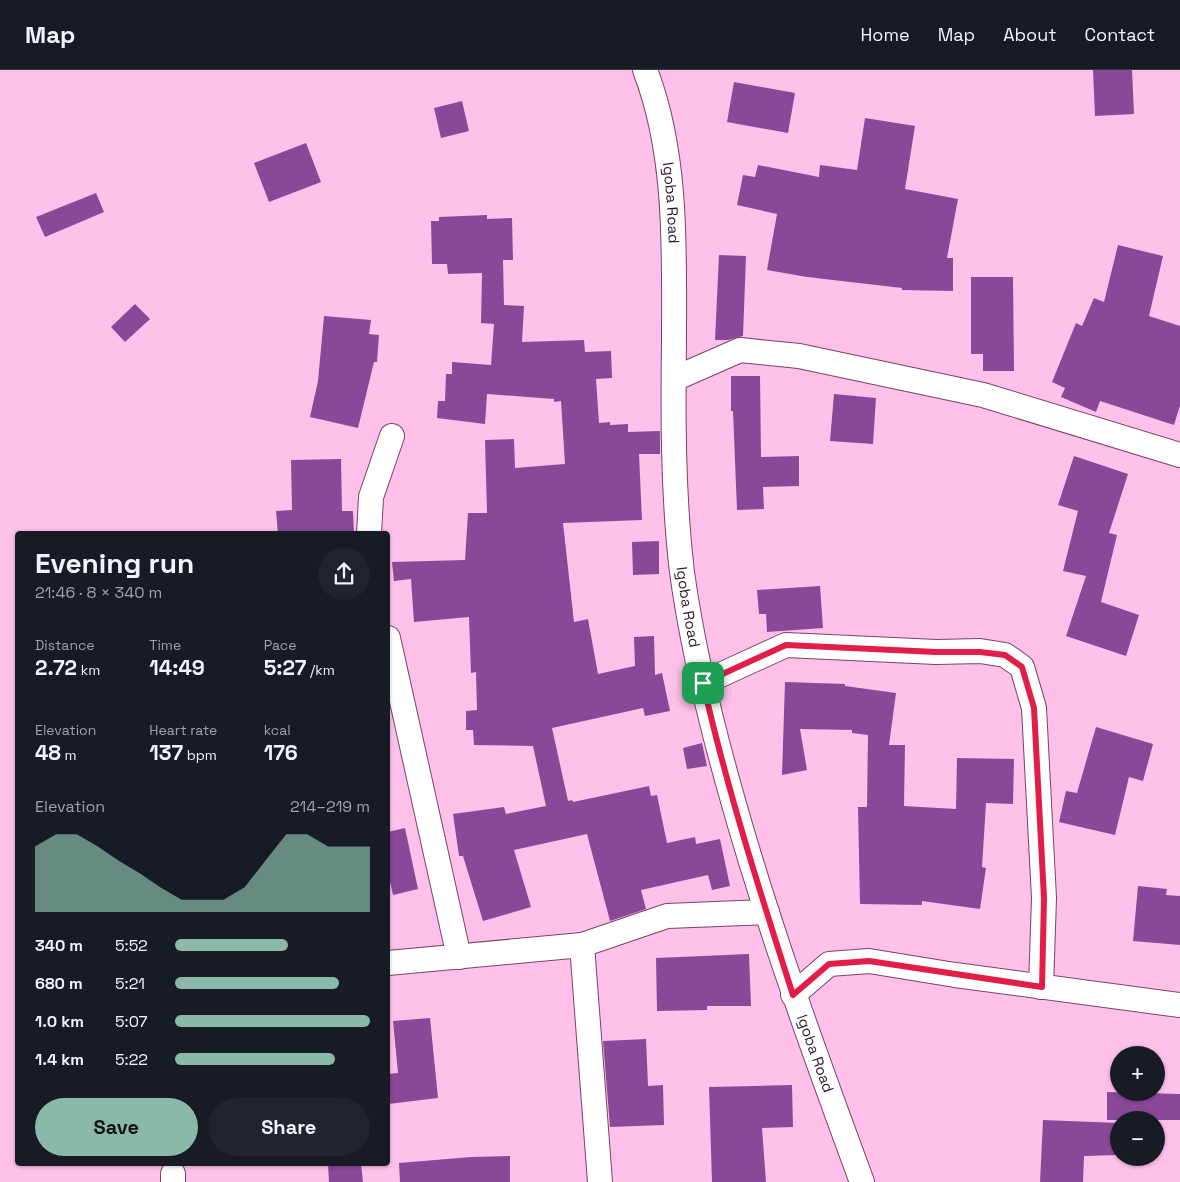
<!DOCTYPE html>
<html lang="en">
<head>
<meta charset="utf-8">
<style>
	:root { --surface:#171b24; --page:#20242c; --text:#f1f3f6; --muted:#9ea1a6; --line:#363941; --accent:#8ab9a9 }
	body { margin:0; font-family:"Space Grotesk",sans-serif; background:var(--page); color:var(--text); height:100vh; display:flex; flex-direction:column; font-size:19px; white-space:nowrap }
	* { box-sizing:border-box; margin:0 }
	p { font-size:16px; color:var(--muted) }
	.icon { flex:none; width:28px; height:28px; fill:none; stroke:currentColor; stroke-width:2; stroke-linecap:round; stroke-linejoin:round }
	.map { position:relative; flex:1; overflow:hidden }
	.sheet { position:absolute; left:15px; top:461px; width:375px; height:635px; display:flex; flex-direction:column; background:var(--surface); border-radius:5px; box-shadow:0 1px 4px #0004 }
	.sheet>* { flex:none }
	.controls { position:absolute; left:1110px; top:976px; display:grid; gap:10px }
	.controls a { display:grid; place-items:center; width:55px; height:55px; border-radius:50%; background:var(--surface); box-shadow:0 1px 4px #0004; font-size:25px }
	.pin { position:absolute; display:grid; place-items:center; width:42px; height:42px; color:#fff; margin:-21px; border-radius:10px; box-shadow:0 2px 8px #0006 }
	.round { display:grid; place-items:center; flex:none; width:52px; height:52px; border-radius:26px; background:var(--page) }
	.headline { display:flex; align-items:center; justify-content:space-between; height:85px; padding:0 20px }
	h1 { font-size:28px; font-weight:700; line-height:38px }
	.metrics { display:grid; grid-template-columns:repeat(3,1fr); gap:8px; height:85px; padding:5px 20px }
	.metrics div { display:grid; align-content:center }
	.metrics b { font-size:21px; font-weight:700 }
	.metrics small { font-size:14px; font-weight:400 }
	.metrics p { font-size:14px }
	.chart { height:140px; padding:10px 20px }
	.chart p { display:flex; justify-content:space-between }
	.chart svg { width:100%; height:90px; margin-top:5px; fill:var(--accent); opacity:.7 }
	.primary-button { display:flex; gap:10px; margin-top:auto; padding:10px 20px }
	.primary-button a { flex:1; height:58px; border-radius:30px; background:var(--accent); color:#111; font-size:20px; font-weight:700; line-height:58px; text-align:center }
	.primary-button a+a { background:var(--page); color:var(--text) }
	ul { padding:0 20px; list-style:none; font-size:16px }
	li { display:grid; grid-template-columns:80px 60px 1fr; align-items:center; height:38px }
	li i { height:12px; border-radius:6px; background:var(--accent) }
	header { display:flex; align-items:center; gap:30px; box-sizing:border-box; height:70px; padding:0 25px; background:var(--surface); border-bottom:1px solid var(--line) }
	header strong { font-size:24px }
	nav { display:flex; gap:28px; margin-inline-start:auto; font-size:18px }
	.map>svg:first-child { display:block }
	.building { fill:#8a4899 }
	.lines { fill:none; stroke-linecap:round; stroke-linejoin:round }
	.minor-casing { stroke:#784367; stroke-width:26 }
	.minor { stroke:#fff; stroke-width:24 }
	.route-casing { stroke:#fff; stroke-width:10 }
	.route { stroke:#e11d48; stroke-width:6 }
	.labels { text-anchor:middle; stroke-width:5; stroke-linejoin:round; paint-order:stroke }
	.street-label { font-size:15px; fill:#301929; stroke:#ffc0e9 }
</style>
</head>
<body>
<header>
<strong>Map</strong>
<nav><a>Home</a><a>Map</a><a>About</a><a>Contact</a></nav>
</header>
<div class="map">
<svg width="1180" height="1112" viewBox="0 0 1180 1112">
	<rect width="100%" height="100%" fill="#ffc0e9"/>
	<!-- building -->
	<g class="building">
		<polygon points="1093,0 1132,0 1134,44 1095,46"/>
		<polygon points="734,12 795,23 788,63 727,52"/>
		<polygon points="462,31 469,61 441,68 434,38"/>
		<polygon points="865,48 915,56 905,119 958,129 947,188 953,188 953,221 902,220 902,218 807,207 767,200 777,144 737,135 743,105 755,107 758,95 819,107 820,95 857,100"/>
		<polygon points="306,73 321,112 269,132 254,93"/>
		<polygon points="96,123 104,142 45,167 36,147"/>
		<polygon points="487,145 487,149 512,148 513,190 503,190 504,235 524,236 522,272 584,270 585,282 611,281 612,308 596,309 599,353 610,352 610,355 628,354 628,362 660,361 660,384 639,384 642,450 563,453 574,552 588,549 598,604 635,596 634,567 654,566 655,605 662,603 670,641 645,646 643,638 552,658 568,731 572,730 573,732 649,716 651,726 657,725 667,773 695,767 696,774 720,769 730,816 712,820 708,805 641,820 646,839 610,851 587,764 514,780 531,837 483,851 463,786 459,786 453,744 504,737 506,744 546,736 533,676 474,675 473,660 466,660 466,641 477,640 476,602 471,603 469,547 414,552 411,509 394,511 392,492 465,490 468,443 487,443 485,370 514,369 515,398 565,394 561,331 554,332 554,329 487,324 485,354 437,348 438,331 445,331 446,304 452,304 452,292 491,295 494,254 481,253 482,203 448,204 447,194 432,194 431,151 439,151 439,147"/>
		<polygon points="1118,175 1163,186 1149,246 1180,256 1180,335 1174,355 1100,331 1096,342 1061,327 1065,318 1052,312 1076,253 1082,256 1094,228 1104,232"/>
		<polygon points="719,185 746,186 743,266 728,270 715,270"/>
		<polygon points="971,207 1013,207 1014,301 983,301 983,284 971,284"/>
		<polygon points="135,234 150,249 125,272 111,257"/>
		<polygon points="324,246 371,250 369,264 379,265 377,292 374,292 358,358 310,347 318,311"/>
		<polygon points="731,306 760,306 761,387 799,386 799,416 763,417 764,439 737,440 733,341 731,341"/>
		<polygon points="834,324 876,328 873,374 830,371"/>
		<polygon points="1074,386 1128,404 1109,463 1117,465 1101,532 1139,545 1126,586 1066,566 1086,506 1063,501 1078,441 1058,435"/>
		<polygon points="341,389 342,441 353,441 354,464 278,464 276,441 292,440 291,390"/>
		<polygon points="659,471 659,504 633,505 632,472"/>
		<polygon points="820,516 823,558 767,562 766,544 759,544 757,520"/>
		<polygon points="785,612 845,614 845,616 896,623 889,675 905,675 904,736 956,739 957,688 1014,689 1013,734 986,733 982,797 986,798 980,839 922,831 922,835 860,834 858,737 867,737 868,665 852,663 852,660 800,659 807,700 782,705"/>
		<polygon points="1096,657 1153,674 1143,711 1129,707 1115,765 1059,752 1066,721 1077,723"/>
		<polygon points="702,673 707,696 687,699 683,678"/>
		<polygon points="405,758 418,819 393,825 388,803 388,762"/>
		<polygon points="1138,816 1167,819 1166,825 1180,826 1180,875 1133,871"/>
		<polygon points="749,884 751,936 707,936 707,940 657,941 656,888"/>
		<polygon points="430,948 438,1028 388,1034 388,1004 398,1003 393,951"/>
		<polygon points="646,969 648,1016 663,1015 664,1055 610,1057 603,971"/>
		<polygon points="792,1015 793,1057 762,1058 766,1112 712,1112 709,1017"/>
		<polygon points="1107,1022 1180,1024 1180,1050 1107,1050"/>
		<polygon points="1043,1050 1119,1053 1119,1085 1084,1086 1083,1112 1040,1112"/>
		<polygon points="510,1086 510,1112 400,1112 399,1093 471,1087"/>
		<polygon points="328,1094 361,1094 363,1112 329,1112"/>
	</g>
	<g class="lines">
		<!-- minor casing -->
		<g class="minor-casing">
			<g id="minor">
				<path id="s1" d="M645,0C678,85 674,183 674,272C673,349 673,426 682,502C692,576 710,649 730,720C767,853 814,982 862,1112"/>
				<polyline points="674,309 740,280 799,286 983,325 1180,385"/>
				<polyline points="369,464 371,427 392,366"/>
				<polyline points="388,568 459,887"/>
				<polyline points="703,613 786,575 936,582 980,581 1005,585 1022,597 1034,638 1044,828 1041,917"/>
				<polyline points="582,875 600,1112"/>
				<polyline points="388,893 582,875 667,846 767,842"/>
				<polyline points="793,925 829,894 869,891 955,905 1180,935"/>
				<polyline points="173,1104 173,1112"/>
			</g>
		</g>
		<!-- minor -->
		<use href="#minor" class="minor"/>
	</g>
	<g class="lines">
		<!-- route casing -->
		<g class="route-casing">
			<path id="route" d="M786,575L936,582H980L1005,585L1022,597L1034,638L1044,828L1042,917L869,891L829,894L793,925C760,822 727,719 703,613Z"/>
		</g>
		<!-- route -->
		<use href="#route" class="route"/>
	</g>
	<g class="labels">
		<!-- street labels -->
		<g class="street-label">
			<text dy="5" stroke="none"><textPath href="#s1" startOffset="136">Igoba Road</textPath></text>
			<text dy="5" stroke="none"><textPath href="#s1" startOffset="541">Igoba Road</textPath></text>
			<text dy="5" stroke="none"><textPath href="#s1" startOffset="1006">Igoba Road</textPath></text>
		</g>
	</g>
</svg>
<div class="controls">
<a>+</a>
<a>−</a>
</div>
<div class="pin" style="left:703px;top:613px;background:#1e9e55"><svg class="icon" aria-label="arrive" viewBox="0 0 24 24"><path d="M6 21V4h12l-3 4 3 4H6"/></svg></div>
<section class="sheet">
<div class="headline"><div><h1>Evening run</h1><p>21:46 · 8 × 340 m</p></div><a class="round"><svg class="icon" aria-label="share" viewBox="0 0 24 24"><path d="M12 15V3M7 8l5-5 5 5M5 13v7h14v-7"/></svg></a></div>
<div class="metrics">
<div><p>Distance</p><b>2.72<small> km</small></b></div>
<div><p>Time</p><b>14:49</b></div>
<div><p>Pace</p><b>5:27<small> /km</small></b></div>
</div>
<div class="metrics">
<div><p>Elevation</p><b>48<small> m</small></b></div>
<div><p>Heart rate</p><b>137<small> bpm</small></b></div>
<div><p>kcal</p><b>176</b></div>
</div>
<div class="chart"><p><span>Elevation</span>214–219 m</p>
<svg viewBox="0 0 160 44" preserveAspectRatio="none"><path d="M0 44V12L10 6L20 6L30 12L40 19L50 25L60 32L70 38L80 38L90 38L100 32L110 19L120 6L130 6L140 12L150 12L160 12V44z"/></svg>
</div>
<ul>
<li><b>340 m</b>5:52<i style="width:58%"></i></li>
<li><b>680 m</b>5:21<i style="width:84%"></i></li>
<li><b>1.0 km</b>5:07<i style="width:100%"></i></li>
<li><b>1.4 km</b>5:22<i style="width:82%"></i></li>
</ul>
<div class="primary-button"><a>Save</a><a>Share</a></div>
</section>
</div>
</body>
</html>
